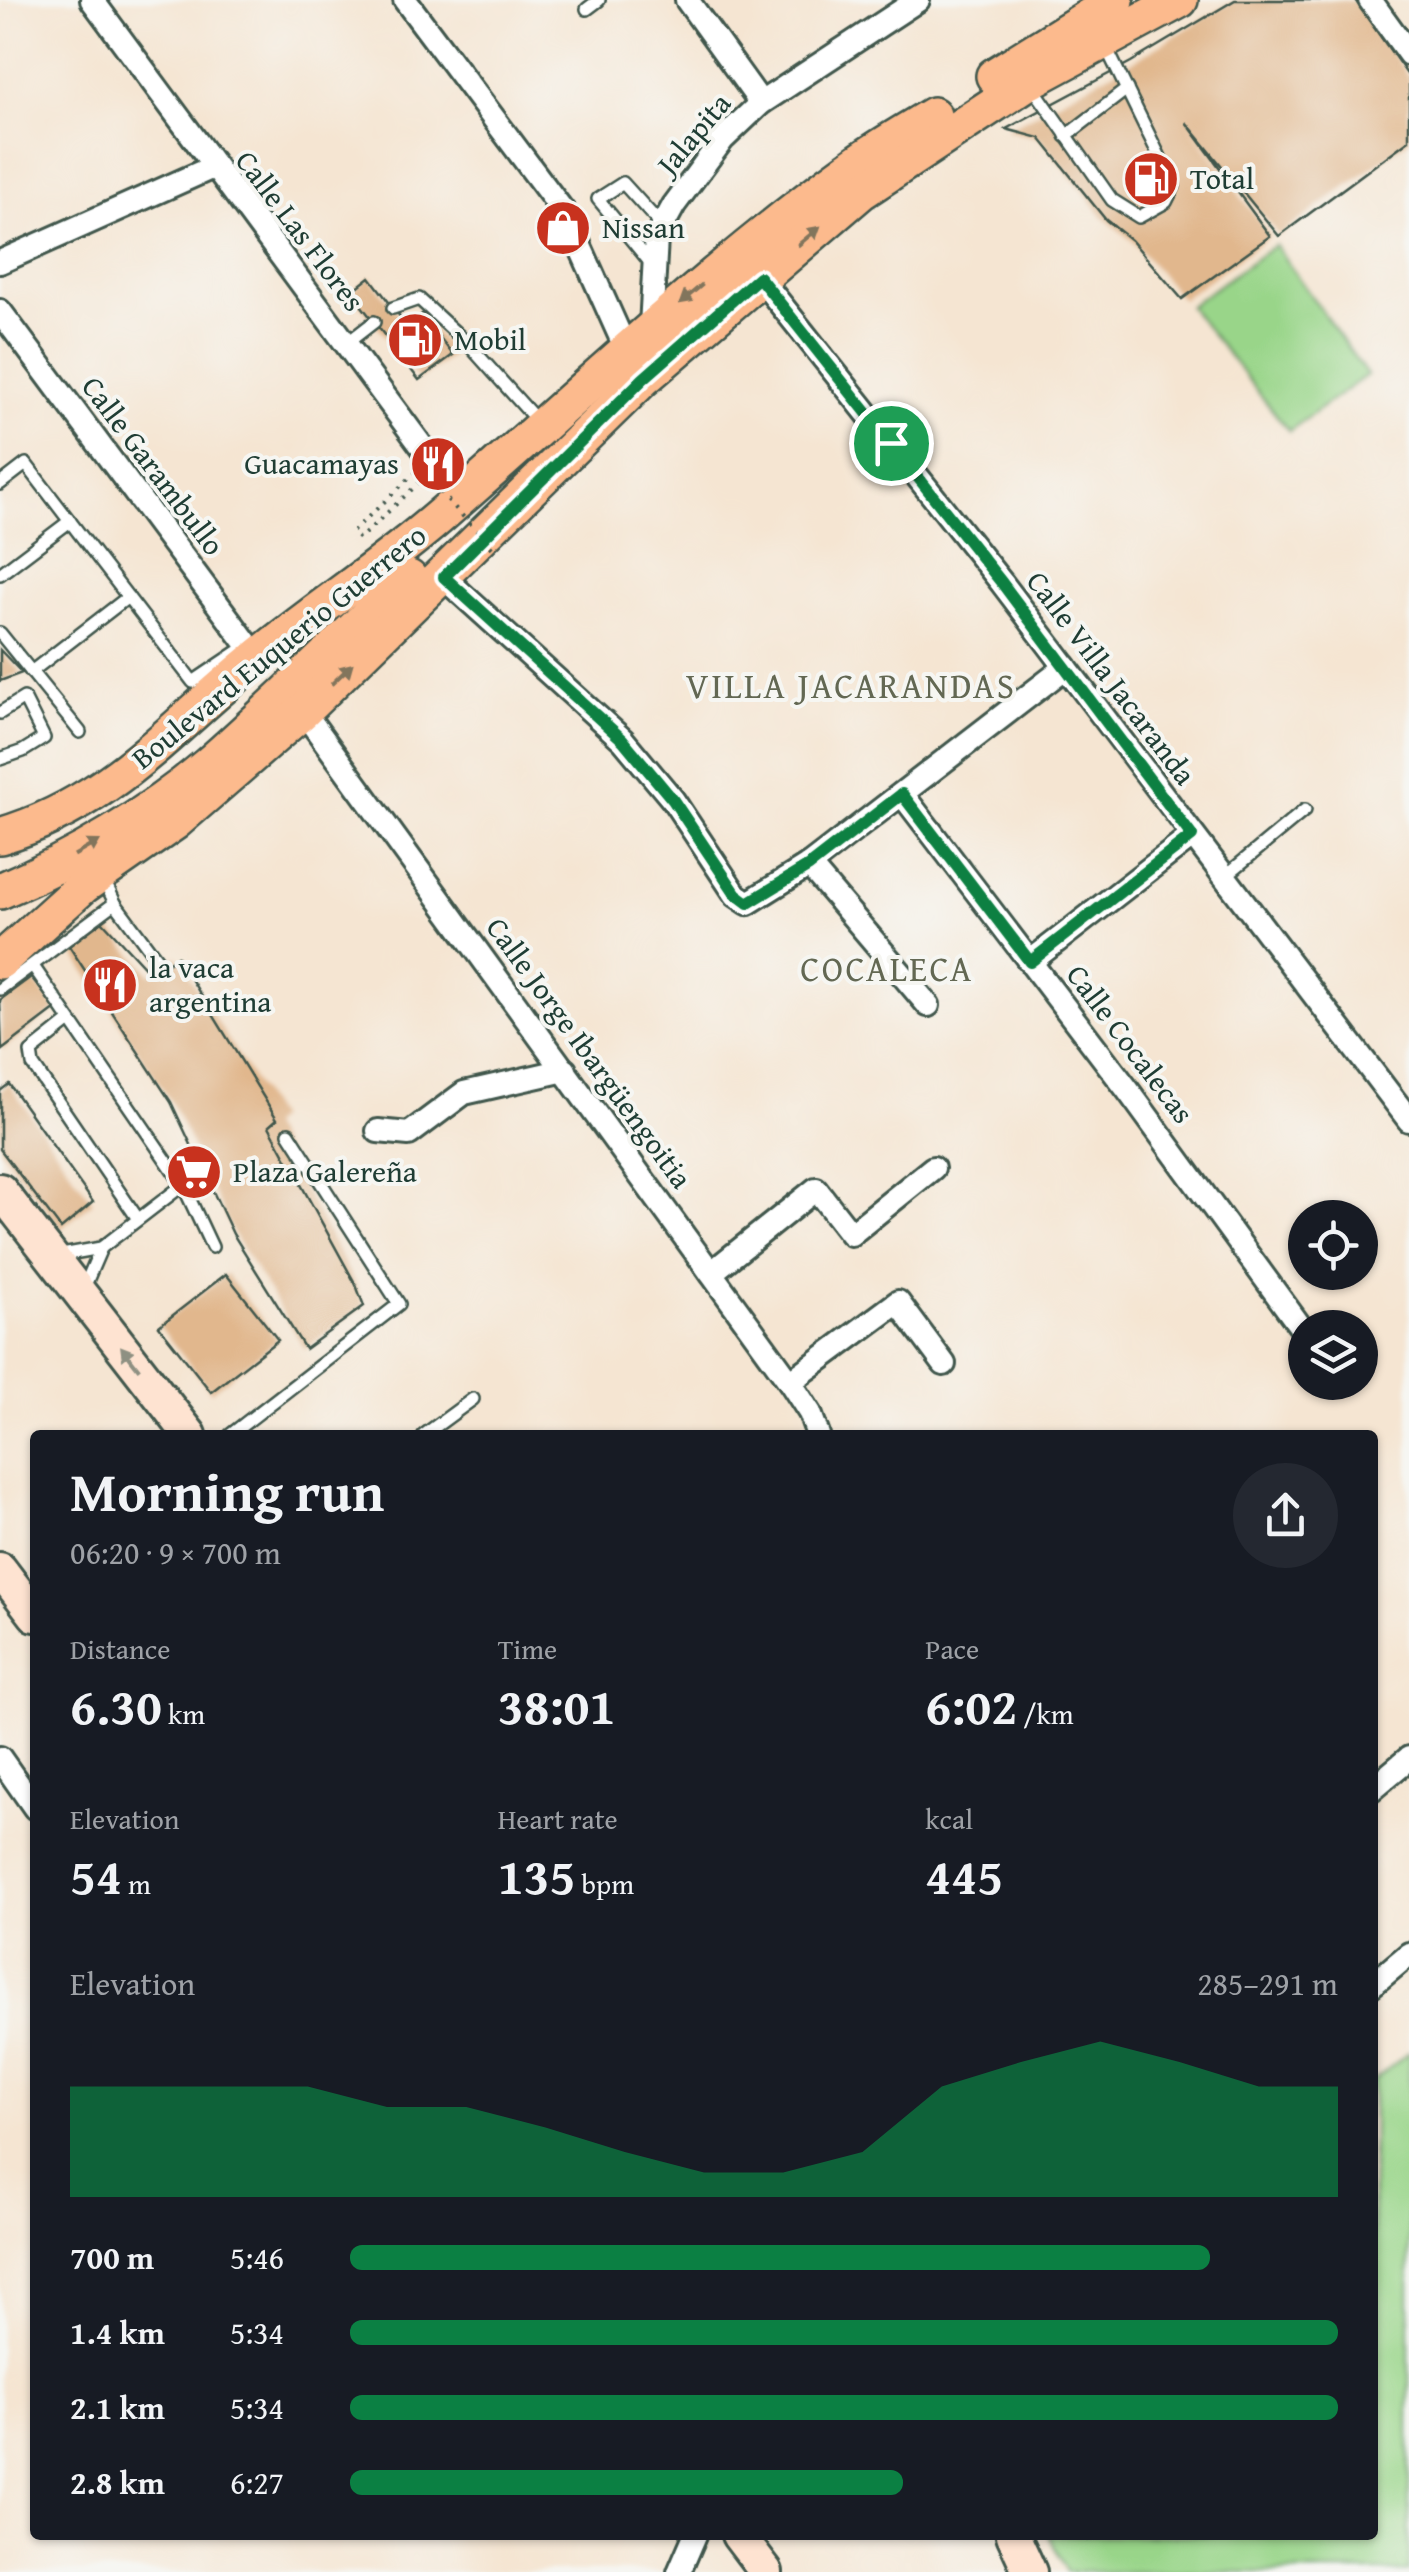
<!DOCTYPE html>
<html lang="en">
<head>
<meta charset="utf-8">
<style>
	:root { --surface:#171b24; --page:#242831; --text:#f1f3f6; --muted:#9ea1a6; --accent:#0b8043 }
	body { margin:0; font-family:"Gentium Book Plus",serif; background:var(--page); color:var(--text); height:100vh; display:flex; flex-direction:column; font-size:38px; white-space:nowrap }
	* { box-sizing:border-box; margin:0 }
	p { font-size:32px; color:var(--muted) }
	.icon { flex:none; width:55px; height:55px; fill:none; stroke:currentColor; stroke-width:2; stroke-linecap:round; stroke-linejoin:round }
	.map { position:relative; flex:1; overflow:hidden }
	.sheet { position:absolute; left:30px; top:1430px; width:1348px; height:1110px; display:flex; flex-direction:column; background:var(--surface); border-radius:10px; box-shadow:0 2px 8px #0004 }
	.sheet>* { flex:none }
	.fabs { position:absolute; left:1288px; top:1200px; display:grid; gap:20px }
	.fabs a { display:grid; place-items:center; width:90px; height:90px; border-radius:50%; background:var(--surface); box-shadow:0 2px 8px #0004; font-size:50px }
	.pin { position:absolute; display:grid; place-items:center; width:85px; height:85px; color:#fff; margin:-42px; border:5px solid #fff; border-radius:50%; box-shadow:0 2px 10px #0007 }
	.round { display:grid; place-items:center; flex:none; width:105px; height:105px; border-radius:52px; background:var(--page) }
	.summary { display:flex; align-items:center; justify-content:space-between; height:170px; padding:0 40px }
	h1 { font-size:55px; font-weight:700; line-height:75px }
	.figures { display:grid; grid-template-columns:repeat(3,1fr); gap:15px; height:170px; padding:10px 40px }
	.figures div { display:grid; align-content:center }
	.figures b { font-size:50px; font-weight:700 }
	.figures small { font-size:28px; font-weight:400 }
	.figures p { font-size:28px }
	.chart { height:280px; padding:20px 40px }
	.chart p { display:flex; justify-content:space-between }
	.chart svg { width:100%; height:180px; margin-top:10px; fill:var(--accent); opacity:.7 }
	ul { padding:0 40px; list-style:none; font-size:32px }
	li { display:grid; grid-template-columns:160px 120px 1fr; align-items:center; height:75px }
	li i { height:25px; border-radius:12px; background:var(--accent) }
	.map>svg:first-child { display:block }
	.green { fill:#99d589; stroke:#5c895e; stroke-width:2.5 }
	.building { fill:#e1b78d }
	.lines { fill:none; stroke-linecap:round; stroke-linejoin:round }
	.lane-casing { stroke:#3f564c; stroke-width:16 }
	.street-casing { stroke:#3f564c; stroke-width:28 }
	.secondary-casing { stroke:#3f564c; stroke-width:38 }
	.primary-casing { stroke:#3f564c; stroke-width:40 }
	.path { stroke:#3f564c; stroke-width:4; stroke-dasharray:2.5 8; stroke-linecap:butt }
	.lane { stroke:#fff; stroke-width:11 }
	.street { stroke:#fff; stroke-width:22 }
	.secondary { stroke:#fee3d1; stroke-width:32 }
	.primary { stroke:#fcba8d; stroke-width:35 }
	.path-bridge { stroke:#3f564c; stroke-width:4; stroke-dasharray:2.5 8; stroke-linecap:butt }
	.oneway { fill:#82755c }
	.oneway2 { fill:#8e9082 }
	.route-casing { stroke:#fff; stroke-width:20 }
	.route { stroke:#0b8043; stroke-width:12 }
	.labels { text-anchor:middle; stroke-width:8; stroke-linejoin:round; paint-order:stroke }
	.street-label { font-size:30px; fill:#1f3d34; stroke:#f6f6f2 }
	.poi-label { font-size:30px; fill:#1f3d34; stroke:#f6f6f2; text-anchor:start }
	.quarter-label { font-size:35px; letter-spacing:2.5px; fill:#636853; stroke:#f6f6f2 }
</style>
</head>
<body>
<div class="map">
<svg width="1409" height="2572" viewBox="0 0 1409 2572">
	<rect width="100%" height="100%" fill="#f6f6f2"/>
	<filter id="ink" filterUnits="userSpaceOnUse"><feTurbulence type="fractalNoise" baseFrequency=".01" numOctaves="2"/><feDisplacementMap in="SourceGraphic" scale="20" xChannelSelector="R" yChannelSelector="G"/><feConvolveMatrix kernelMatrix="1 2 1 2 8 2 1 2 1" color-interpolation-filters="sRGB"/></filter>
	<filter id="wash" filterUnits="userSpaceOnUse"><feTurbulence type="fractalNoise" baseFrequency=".0048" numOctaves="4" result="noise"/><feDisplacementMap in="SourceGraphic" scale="40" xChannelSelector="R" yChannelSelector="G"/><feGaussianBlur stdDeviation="2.25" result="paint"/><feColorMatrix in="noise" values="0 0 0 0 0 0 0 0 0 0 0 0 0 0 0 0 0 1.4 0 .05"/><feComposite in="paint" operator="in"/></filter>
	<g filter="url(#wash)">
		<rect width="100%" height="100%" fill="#f5e5d2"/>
		<!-- green -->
		<g class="green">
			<polygon points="1275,245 1367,375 1289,431 1189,306"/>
			<polygon points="1409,2052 1409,2572 1067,2572 1049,2535 1372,2535 1373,2081"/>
		</g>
		<g id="blocks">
			<!-- building -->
			<g class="building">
				<polygon points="1235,0 1355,0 1409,77 1409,140 1279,236 1186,122 1270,236 1182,299 1131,240 1106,220 1040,138 1006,129 1131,62"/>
				<polygon points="370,277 407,326 422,314 453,355 419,380 351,292"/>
				<polygon points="0,650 22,673 0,681"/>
				<polygon points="102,921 152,975 177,956 277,1119 269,1126 356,1285 364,1306 305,1349 233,1234 171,1102 69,946"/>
				<polygon points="31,977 56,1009 2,1050 0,1000"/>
				<polygon points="9,1084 93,1202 61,1229 0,1149 0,1091"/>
				<polygon points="226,1274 278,1340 211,1392 159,1326"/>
			</g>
		</g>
	</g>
	<g filter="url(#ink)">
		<use href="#blocks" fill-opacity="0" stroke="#3f564c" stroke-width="2.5"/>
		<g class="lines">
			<!-- lane casing -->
			<g class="lane-casing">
				<g id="lane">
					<polyline points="587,9 599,0"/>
					<polyline points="1032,86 1112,200 1139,217 1166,202 1174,186 1105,45"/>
					<polyline points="1066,136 1127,89"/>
					<polyline points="653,266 598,199 623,183 662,226"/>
					<polyline points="393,308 419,299 469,345 539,423"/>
					<polyline points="347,343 374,322"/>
					<polyline points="0,484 26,464 193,682 248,645"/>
					<polyline points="0,574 70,521"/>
					<polyline points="0,633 80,732"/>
					<polyline points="31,672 128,597"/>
					<polyline points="0,713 24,698 44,738 23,751 0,759"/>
					<polyline points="102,876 115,903 159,962"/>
					<polyline points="1223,878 1305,810"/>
					<polyline points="33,966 183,1185 212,1247"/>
					<polyline points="0,989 115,903"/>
					<polyline points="70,1021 31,1052 33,1065 138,1219"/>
					<polyline points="56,1256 101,1248 183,1185"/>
					<polyline points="83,1290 101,1248"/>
					<polyline points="230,1435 399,1304 289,1133"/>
					<polyline points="424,1435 473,1399"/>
				</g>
			</g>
			<!-- street casing -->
			<g class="street-casing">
				<g id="street">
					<polyline points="92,0 460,498"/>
					<polyline points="405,0 566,215 626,349"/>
					<polyline points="687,0 761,103"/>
					<polyline points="1370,0 1409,54"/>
					<polyline points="0,262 213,167"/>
					<polyline points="759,277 1002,583 1409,1120"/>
					<polyline points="0,311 257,657"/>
					<polyline points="651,327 656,238 674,205 723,139 761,103 918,0"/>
					<polyline points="443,577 623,740 673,800 736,895 748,903 809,865 1066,667"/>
					<polyline points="303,711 790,1382 810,1413 818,1435"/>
					<polyline points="902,794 1127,1089 1305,1333"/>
					<polyline points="809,865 928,1005"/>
					<polyline points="1031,961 1192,836"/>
					<polyline points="378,1131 409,1134 464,1093 565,1070"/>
					<polyline points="711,1273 816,1189 851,1234 933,1168"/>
					<polyline points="790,1382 898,1302 944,1364"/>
					<polyline points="0,1758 35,1808"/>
					<polyline points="1372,1789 1409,1758"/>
					<polyline points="1372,1985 1409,1954"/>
					<polyline points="679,2572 695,2535"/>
				</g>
			</g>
			<!-- secondary casing -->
			<g class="secondary-casing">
				<g id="secondary">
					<polyline points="0,1190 190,1435"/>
					<polyline points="0,1569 35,1615"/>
					<polyline points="738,2535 766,2572"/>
					<polyline points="1013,2535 1030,2572"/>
				</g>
			</g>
			<!-- primary casing -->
			<g class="primary-casing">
				<g id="primary">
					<polyline points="994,76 1116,0"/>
					<path d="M0,836C113,803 171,726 259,656C318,608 381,567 439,517C575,399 704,274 850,168C876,148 905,132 933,115"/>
					<path d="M0,891C75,859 146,817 208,765C277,705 341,639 409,578"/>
					<polyline points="0,961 83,886 175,822 303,711 643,379 861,192 1028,82 1180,0"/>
				</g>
			</g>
			<!-- path -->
			<polyline class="path" points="416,472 352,532 359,539 422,480"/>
			<!-- lane -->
			<use href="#lane" class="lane"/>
			<!-- street -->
			<use href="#street" class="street"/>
			<!-- secondary -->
			<use href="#secondary" class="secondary"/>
			<!-- primary -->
			<use href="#primary" class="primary"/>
			<!-- path-bridge -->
			<polyline class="path-bridge" points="419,469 496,552"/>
		</g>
		<!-- one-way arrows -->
		<defs><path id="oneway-solid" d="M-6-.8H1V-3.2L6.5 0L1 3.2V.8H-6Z" transform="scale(2.5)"/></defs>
		<g class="oneway">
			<use href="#oneway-solid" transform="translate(809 236) rotate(-40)"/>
			<use href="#oneway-solid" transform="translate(691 294) rotate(140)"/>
			<use href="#oneway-solid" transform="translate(342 674) rotate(-44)"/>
			<use href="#oneway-solid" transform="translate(87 848) rotate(-30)"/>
		</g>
		<use class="oneway2" href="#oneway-solid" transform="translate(130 1358) rotate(-128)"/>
	</g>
	<g class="lines" filter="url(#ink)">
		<!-- route casing -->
		<g class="route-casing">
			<polygon id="route" points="759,277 1002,583 1192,836 1030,962 902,794 809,866 748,903 736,894 673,800 623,740 444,577 643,379"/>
		</g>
		<!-- route -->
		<use href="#route" class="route"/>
	</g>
	<!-- icons -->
	<defs>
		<g id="fuel-disc" transform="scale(2.875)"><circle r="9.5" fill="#c8321e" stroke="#f6f6f2"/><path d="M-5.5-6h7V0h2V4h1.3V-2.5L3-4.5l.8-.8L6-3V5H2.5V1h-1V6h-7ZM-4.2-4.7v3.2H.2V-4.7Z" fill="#fff"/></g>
		<g id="shop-disc" transform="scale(2.875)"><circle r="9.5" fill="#c8321e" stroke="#f6f6f2"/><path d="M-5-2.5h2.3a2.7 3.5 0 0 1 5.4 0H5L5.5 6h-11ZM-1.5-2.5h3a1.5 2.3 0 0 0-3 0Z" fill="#fff"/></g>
		<g id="restaurant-disc" transform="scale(2.875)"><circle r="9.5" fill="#c8321e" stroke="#f6f6f2"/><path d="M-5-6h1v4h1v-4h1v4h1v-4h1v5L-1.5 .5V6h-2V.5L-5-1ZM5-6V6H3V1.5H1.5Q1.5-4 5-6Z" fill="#fff"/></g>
		<g id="supermarket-disc" transform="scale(2.875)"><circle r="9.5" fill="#c8321e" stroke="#f6f6f2"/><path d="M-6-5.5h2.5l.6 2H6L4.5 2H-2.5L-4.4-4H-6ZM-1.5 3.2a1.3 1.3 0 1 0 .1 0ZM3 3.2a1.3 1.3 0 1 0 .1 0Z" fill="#fff"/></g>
	</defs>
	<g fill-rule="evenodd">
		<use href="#fuel-disc" x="1151" y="179"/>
		<use href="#shop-disc" x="563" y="228"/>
		<use href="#fuel-disc" x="415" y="340"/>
		<use href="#restaurant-disc" x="438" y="464"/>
		<use href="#restaurant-disc" x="110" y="985"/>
		<use href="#supermarket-disc" x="194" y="1172"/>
	</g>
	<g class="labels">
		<!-- street labels -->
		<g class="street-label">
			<text transform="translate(694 134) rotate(-50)" y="10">Jalapita</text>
			<text transform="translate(300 231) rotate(53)" y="10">Calle Las Flores</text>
			<text transform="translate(153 466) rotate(53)" y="10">Calle Garambullo</text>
			<text transform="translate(279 647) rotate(-39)" y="10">Boulevard Euquerio Guerrero</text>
			<text transform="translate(1111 678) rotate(53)" y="10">Calle Villa Jacaranda</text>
			<text transform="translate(1130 1044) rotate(53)" y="10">Calle Cocalecas</text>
			<text transform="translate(589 1053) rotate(54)" y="10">Calle Jorge Ibargüengoitia</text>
		</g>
		<!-- poi labels -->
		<g class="poi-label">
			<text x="1190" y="189">Total</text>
			<text x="602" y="238">Nissan</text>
			<text x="454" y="350">Mobil</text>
			<text x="399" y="474" text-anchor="end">Guacamayas</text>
			<text x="149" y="978">la vaca<tspan x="149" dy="34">argentina</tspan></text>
			<text x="233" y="1182">Plaza Galereña</text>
		</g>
		<!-- quarter labels -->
		<g class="quarter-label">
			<text x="851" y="698">VILLA JACARANDAS</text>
			<text x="887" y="981">COCALECA</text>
		</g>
	</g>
</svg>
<div class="fabs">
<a><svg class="icon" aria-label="locate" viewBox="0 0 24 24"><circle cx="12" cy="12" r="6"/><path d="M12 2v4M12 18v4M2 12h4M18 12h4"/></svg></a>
<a><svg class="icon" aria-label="layers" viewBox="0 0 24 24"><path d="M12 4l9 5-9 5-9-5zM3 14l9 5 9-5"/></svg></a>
</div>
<div class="pin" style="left:891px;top:443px;background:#1e9e55"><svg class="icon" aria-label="arrive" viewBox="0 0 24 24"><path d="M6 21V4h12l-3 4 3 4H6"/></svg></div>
<section class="sheet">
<div class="summary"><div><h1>Morning run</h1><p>06:20 · 9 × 700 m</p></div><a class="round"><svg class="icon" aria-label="share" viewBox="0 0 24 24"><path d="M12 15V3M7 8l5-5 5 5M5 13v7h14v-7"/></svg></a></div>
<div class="figures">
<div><p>Distance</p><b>6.30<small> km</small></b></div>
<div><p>Time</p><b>38:01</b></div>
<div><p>Pace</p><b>6:02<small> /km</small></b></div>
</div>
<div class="figures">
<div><p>Elevation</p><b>54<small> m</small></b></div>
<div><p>Heart rate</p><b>135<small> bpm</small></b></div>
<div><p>kcal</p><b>445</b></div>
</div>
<div class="chart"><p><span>Elevation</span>285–291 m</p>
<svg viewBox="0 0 160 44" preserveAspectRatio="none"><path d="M0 44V17L10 17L20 17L30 17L40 22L50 22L60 27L70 33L80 38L90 38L100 33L110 17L120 11L130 6L140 11L150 17L160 17V44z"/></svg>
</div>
<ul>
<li><b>700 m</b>5:46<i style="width:87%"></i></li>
<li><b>1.4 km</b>5:34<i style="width:100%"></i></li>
<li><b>2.1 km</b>5:34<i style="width:100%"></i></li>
<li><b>2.8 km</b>6:27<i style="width:56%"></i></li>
</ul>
</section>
</div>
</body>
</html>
